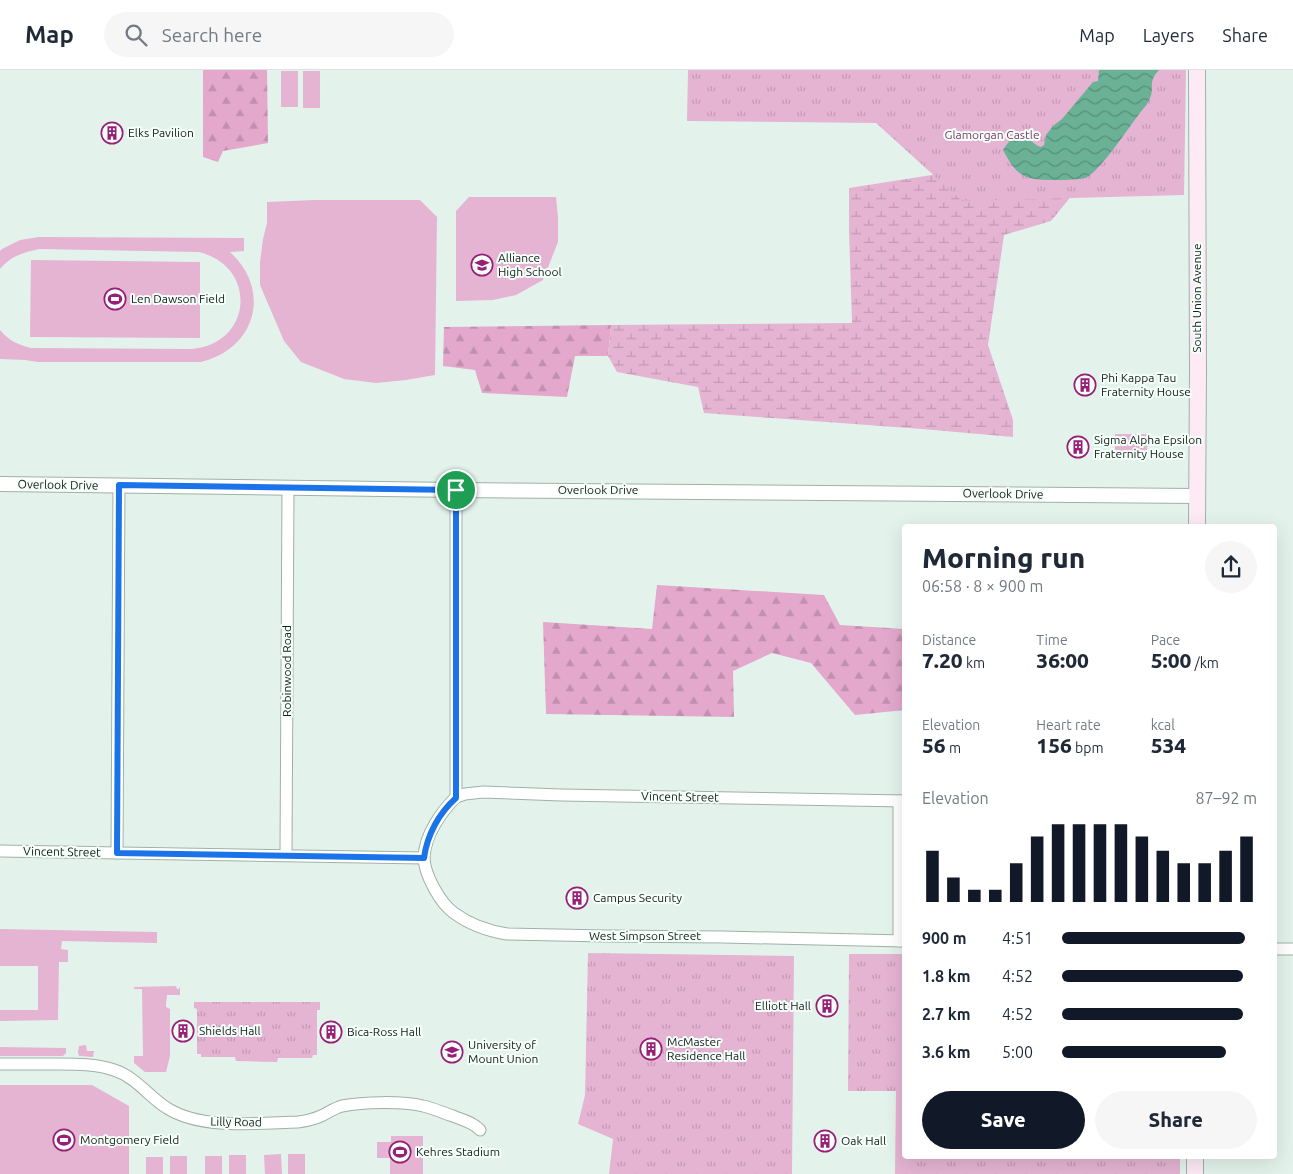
<!DOCTYPE html>
<html lang="en">
<head>
<meta charset="utf-8">
<style>
	:root { --surface:#fff; --page:#f6f6f7; --text:#1f2937; --muted:#747a83; --line:#e0e1e3; --accent:#111827 }
	body { margin:0; font-family:Ubuntu,sans-serif; background:var(--page); color:var(--text); height:100vh; display:flex; flex-direction:column; font-size:19px; white-space:nowrap }
	* { box-sizing:border-box; margin:0 }
	p { font-size:16px; color:var(--muted) }
	.icon { flex:none; width:28px; height:28px; fill:none; stroke:currentColor; stroke-width:2; stroke-linecap:round; stroke-linejoin:round }
	.map { position:relative; flex:1; overflow:hidden }
	.drawer { position:absolute; left:902px; top:454px; width:375px; height:635px; display:flex; flex-direction:column; background:var(--surface); border-radius:5px; box-shadow:0 5px 20px #0002 }
	.drawer>* { flex:none }
	.pin { position:absolute; display:grid; place-items:center; width:42px; height:42px; color:#fff; margin:-21px; border:2px solid #fff; border-radius:50%; box-shadow:0 1px 5px #0007 }
	.round { display:grid; place-items:center; flex:none; width:52px; height:52px; border-radius:26px; background:var(--page) }
	.overview { display:flex; align-items:center; justify-content:space-between; height:85px; padding:0 20px }
	h1 { font-size:28px; font-weight:800; line-height:38px }
	.metrics { display:grid; grid-template-columns:repeat(3,1fr); gap:8px; height:85px; padding:5px 20px }
	.metrics div { display:grid; align-content:center }
	.metrics b { font-size:21px; font-weight:800 }
	.metrics small { font-size:14px; font-weight:400 }
	.metrics p { font-size:14px }
	.chart { height:140px; padding:10px 20px }
	.chart p { display:flex; justify-content:space-between }
	.chart svg { width:100%; height:90px; margin-top:5px; stroke:var(--accent); stroke-width:6 }
	.button { display:flex; gap:10px; margin-top:auto; padding:10px 20px }
	.button a { flex:1; height:58px; border-radius:30px; background:var(--accent); color:#fff; font-size:20px; font-weight:800; line-height:58px; text-align:center }
	.button a+a { background:var(--page); color:var(--text) }
	ul { padding:0 20px; list-style:none; font-size:16px }
	li { display:grid; grid-template-columns:80px 60px 1fr; align-items:center; height:38px }
	li i { height:12px; border-radius:6px; background:var(--accent) }
	header { display:flex; align-items:center; gap:30px; box-sizing:border-box; height:70px; padding:0 25px; background:var(--surface); border-bottom:1px solid var(--line) }
	header strong { font-size:24px }
	nav { display:flex; gap:28px; margin-inline-start:auto; font-size:18px }
	.search { width:350px; height:45px; background:var(--page); display:flex; align-items:center; gap:12px; box-sizing:border-box; padding:0 18px; border-radius:28px; color:var(--muted); font-size:19px }
	.map>svg:first-child { display:block }
	.green { fill:#e4b4d2 }
	.forest { fill:url(#forest-firs) }
	.wetland { fill:url(#wetland-marsh) }
	.park { fill:url(#park-tufts) }
	.water { fill:url(#water-waves) }
	.lines { fill:none; stroke-linecap:round; stroke-linejoin:round }
	.minor-casing { stroke:#a0b0a9; stroke-width:13 }
	.tertiary-casing { stroke:#a0b0a9; stroke-width:16 }
	.secondary-casing { stroke:#a0b0a9; stroke-width:18 }
	.minor { stroke:#fff; stroke-width:11 }
	.tertiary { stroke:#fff; stroke-width:14 }
	.secondary { stroke:#fdeaf5; stroke-width:16 }
	.route-casing { stroke:#fff; stroke-width:10 }
	.route { stroke:#1a73e8; stroke-width:6 }
	.labels { text-anchor:middle; stroke-width:4; stroke-linejoin:round; paint-order:stroke }
	.poi-label { font-size:12px; fill:#171c1a; stroke:#f5fffa; text-anchor:start }
	.park-label { font-size:12px; fill:#7e3867; stroke:#f5fffa }
	.street-label { font-size:12px; fill:#171c1a; stroke:#f5fffa }
</style>
</head>
<body>
<header>
<strong>Map</strong>
<div class="search"><svg class="icon" aria-label="search" viewBox="0 0 24 24"><circle cx="10" cy="10" r="6"/><path d="M15 15l6 6"/></svg>Search here</div>
<nav><a>Map</a><a>Layers</a><a>Share</a></nav>
</header>
<div class="map">
<svg width="1293" height="1104" viewBox="0 0 1293 1104">
	<defs>
		<pattern id="forest-firs" width="22" height="20" patternUnits="userSpaceOnUse" patternTransform="scale(1.25)"><rect width="22" height="20" fill="#e3a8cc"/><path d="M5 1l3.5 6h-7zM16 11l3.5 6h-7z" fill="#c290af"/></pattern>
		<pattern id="wetland-marsh" width="20" height="14" patternUnits="userSpaceOnUse" patternTransform="scale(1.25)"><rect width="20" height="14" fill="#e4b4d2"/><path d="M1 5h8M5 5V1M11 12h8M15 12V8" fill="none" stroke="#c39ab4"/></pattern>
		<pattern id="park-tufts" width="24" height="20" patternUnits="userSpaceOnUse" patternTransform="scale(1.25)"><rect width="24" height="20" fill="#e4b4d2"/><path d="M3 7l-1-3M5 7V3M7 7l1-3M15 17l-1-3M17 17v-4M19 17l1-3" fill="none" stroke="#c39ab4"/></pattern>
		<pattern id="water-waves" width="16" height="10" patternUnits="userSpaceOnUse" patternTransform="scale(1.25)"><rect width="16" height="10" fill="#6ab196"/><path d="M0 5q4-4 8 0t8 0" fill="none" stroke="#568f7a"/></pattern>
	</defs>
	<rect width="100%" height="100%" fill="#e3f3ec"/>
	<!-- green -->
	<g class="green">
		<rect x="281" y="1" width="17" height="36"/>
		<rect x="303" y="1" width="17" height="37"/>
		<polygon points="469,127 556,127 558,147 558,172 543,210 516,225 493,230 456,231 456,141"/>
		<polygon points="314,130 420,130 437,147 435,305 406,310 376,313 344,309 301,292 284,271 260,215 260,192 263,169 267,153 267,132"/>
		<path d="M39,167L244,168V181L230,182C272,220 256,279 201,292H38L25,290L0,289V260C8,270 18,275 31,278L191,279C252,275 259,197 199,182L40,179C24,182 11,186 0,199V181L2,179L20,170Z"/>
		<polygon points="31,190 200,192 200,268 30,267"/>
		<rect x="1115" y="364" width="32" height="17"/>
		<polygon points="0,859 157,862 157,873 62,871 61,879 68,880 68,892 59,892 58,950 0,951 0,940 38,940 38,896 0,896"/>
		<polygon points="176,916 177,919 179,919 179,917 180,918 180,925 167,925 166,934 166,937 170,939 170,986 166,1002 145,1002 134,993 134,986 143,986 142,919 134,919 134,917"/>
		<polygon points="86,975 87,981 94,981 93,987 79,986 78,982 79,976"/>
		<polygon points="0,977 66,978 66,983 63,986 0,986"/>
		<polygon points="0,1015 92,1015 129,1036 129,1104 0,1104"/>
		<polygon points="391,1066 423,1066 423,1104 390,1104 390,1088 377,1088 377,1072 391,1072"/>
		<polygon points="281,1084 282,1104 265,1104 264,1085"/>
		<rect x="288" y="1084" width="17" height="20"/>
		<rect x="229" y="1085" width="17" height="19"/>
		<rect x="170" y="1086" width="17" height="18"/>
		<rect x="205" y="1086" width="17" height="18"/>
		<rect x="146" y="1087" width="17" height="17"/>
	</g>
	<!-- forest -->
	<g class="forest">
		<polygon points="203,0 267,0 268,73 223,81 218,92 203,87"/>
		<polygon points="611,255 608,286 575,286 567,327 482,323 475,300 443,296 444,257"/>
		<polygon points="657,515 824,525 840,555 905,559 905,640 855,645 811,593 772,583 733,601 734,647 546,644 543,552 652,559"/>
	</g>
	<!-- wetland -->
	<polygon class="wetland" points="957,101 1086,108 1051,151 1004,165 988,275 1013,350 1013,367 922,359 704,343 698,317 617,302 608,286 611,255 852,253 849,161 849,118"/>
	<!-- park -->
	<g class="park">
		<polygon points="688,0 1186,0 1184,125 962,131 876,53 687,51"/>
		<polygon points="588,883 794,886 792,1104 609,1104 613,1069 578,1054 585,1025"/>
		<polygon points="849,884 905,884 905,1086 1180,1086 1180,1104 895,1104 896,1021 848,1021"/>
		<polygon points="194,932 320,932 320,940 317,940 317,985 313,985 312,988 278,988 277,992 236,991 235,987 201,987 201,984 197,984 197,939 194,938"/>
	</g>
	<!-- water -->
	<path class="water" d="M1099,0H1159C1147,13 1155,17 1150,28C1148,34 1143,39 1139,44C1130,56 1098,104 1085,108C1077,110 1059,110 1050,110C1022,110 1016,104 1003,80C1008,72 1012,67 1021,63C1029,67 1033,75 1041,77L1044,75L1046,65L1053,56L1062,49L1093,12L1098,11Z"/>
	<g class="lines">
		<!-- minor casing -->
		<g class="minor-casing">
			<g id="minor">
				<path d="M456,420V727C441,742 425,765 424,787C424,804 440,833 454,843C469,854 488,861 507,864L607,866L723,867L905,871"/>
				<polyline points="456,727 465,724 483,722 561,725 905,731"/>
				<polyline points="899,731 899,871"/>
				<polyline points="0,781 424,788"/>
				<polyline points="117,783 119,415"/>
				<polyline points="286,785 288,417"/>
				<polyline points="1275,879 1293,879"/>
				<path d="M0,994C19,994 38,994 58,994C77,994 96,994 114,1000C136,1007 149,1027 167,1038C201,1060 259,1053 298,1052C306,1051 314,1049 321,1046C328,1043 334,1038 342,1036C363,1032 402,1031 423,1036C433,1038 443,1043 453,1046C462,1050 473,1052 480,1060"/>
			</g>
		</g>
		<!-- tertiary casing -->
		<g class="tertiary-casing">
			<polyline id="tertiary" points="0,414 456,420 1197,426"/>
		</g>
		<!-- secondary casing -->
		<g class="secondary-casing">
			<g id="secondary">
				<polyline points="1197,456 1198,301 1197,0"/>
				<polyline points="1195,1104 1195,1086"/>
			</g>
		</g>
		<!-- minor -->
		<use href="#minor" class="minor"/>
		<!-- tertiary -->
		<use href="#tertiary" class="tertiary"/>
		<!-- secondary -->
		<use href="#secondary" class="secondary"/>
	</g>
	<g class="lines">
		<!-- route casing -->
		<g class="route-casing">
			<path id="route" d="M119,415L456,420V728C439,743 427,765 424,788L117,783Z"/>
		</g>
		<!-- route -->
		<use href="#route" class="route"/>
	</g>
	<!-- icons -->
	<defs>
		<g id="building-ring" transform="scale(1.125)"><circle r="9.5" fill="#f5fffa" stroke="#981e77" stroke-width="1.5"/><path d="M-4-6H4V6H1V3H-1V6H-4ZM-2.5-4.3h1.7v1.8h-1.7ZM.8-4.3h1.7v1.8H.8ZM-2.5-1h1.7V.8h-1.7ZM.8-1h1.7V.8H.8Z" fill="#981e77"/></g>
		<g id="school-ring" transform="scale(1.125)"><circle r="9.5" fill="#f5fffa" stroke="#981e77" stroke-width="1.5"/><path d="M0-5L7-2L0 1L-7-2ZM-4 1L0 2.5L4 1V4Q0 6-4 4Z" fill="#981e77"/></g>
		<g id="stadium-ring" transform="scale(1.125)"><circle r="9.5" fill="#f5fffa" stroke="#981e77" stroke-width="1.5"/><path d="M0-5a6.5 5 0 1 0 0 10a6.5 5 0 1 0 0-10ZM-3.5-1.8h7v3.6h-7Z" fill="#981e77"/></g>
		<g id="university-ring" transform="scale(1.125)"><circle r="9.5" fill="#f5fffa" stroke="#981e77" stroke-width="1.5"/><path d="M0-5L7-2L0 1L-7-2ZM-4 1L0 2.5L4 1V4Q0 6-4 4Z" fill="#981e77"/></g>
	</defs>
	<g fill-rule="evenodd">
		<use href="#building-ring" x="112" y="63"/>
		<use href="#school-ring" x="482" y="195"/>
		<use href="#stadium-ring" x="115" y="229"/>
		<use href="#building-ring" x="1085" y="315"/>
		<use href="#building-ring" x="1078" y="377"/>
		<use href="#building-ring" x="577" y="828"/>
		<use href="#building-ring" x="827" y="936"/>
		<use href="#building-ring" x="183" y="961"/>
		<use href="#building-ring" x="331" y="962"/>
		<use href="#building-ring" x="651" y="979"/>
		<use href="#university-ring" x="452" y="982"/>
		<use href="#stadium-ring" x="64" y="1070"/>
		<use href="#building-ring" x="825" y="1071"/>
		<use href="#stadium-ring" x="400" y="1082"/>
	</g>
	<g class="labels">
		<!-- poi labels -->
		<g class="poi-label">
			<text x="128" y="67">Elks Pavilion</text>
			<text x="498" y="192">Alliance<tspan x="498" dy="14">High School</tspan></text>
			<text x="131" y="233">Len Dawson Field</text>
			<text x="1101" y="312">Phi Kappa Tau<tspan x="1101" dy="14">Fraternity House</tspan></text>
			<text x="1094" y="374">Sigma Alpha Epsilon<tspan x="1094" dy="14">Fraternity House</tspan></text>
			<text x="593" y="832">Campus Security</text>
			<text x="811" y="940" text-anchor="end">Elliott Hall</text>
			<text x="199" y="965">Shields Hall</text>
			<text x="347" y="966">Bica-Ross Hall</text>
			<text x="667" y="976">McMaster<tspan x="667" dy="14">Residence Hall</tspan></text>
			<text x="468" y="979">University of<tspan x="468" dy="14">Mount Union</tspan></text>
			<text x="80" y="1074">Montgomery Field</text>
			<text x="841" y="1075">Oak Hall</text>
			<text x="416" y="1086">Kehres Stadium</text>
		</g>
		<!-- park labels -->
		<g class="park-label">
			<text x="992" y="69">Glamorgan Castle</text>
		</g>
		<!-- street labels -->
		<g class="street-label">
			<text transform="translate(1197 228) rotate(-90)" y="4">South Union Avenue</text>
			<text transform="translate(58 415) rotate(1)" y="4">Overlook Drive</text>
			<text x="598" y="424">Overlook Drive</text>
			<text transform="translate(1003 424) rotate(1)" y="4">Overlook Drive</text>
			<text transform="translate(287 601) rotate(-90)" y="4">Robinwood Road</text>
			<text transform="translate(680 727) rotate(1)" y="4">Vincent Street</text>
			<text transform="translate(62 782) rotate(1)" y="4">Vincent Street</text>
			<text x="645" y="870">West Simpson Street</text>
			<text transform="translate(236 1052) rotate(1)" y="4">Lilly Road</text>
		</g>
	</g>
</svg>
<div class="pin" style="left:456px;top:420px;background:#1e9e55"><svg class="icon" aria-label="arrive" viewBox="0 0 24 24"><path d="M6 21V4h12l-3 4 3 4H6"/></svg></div>
<section class="drawer">
<div class="overview"><div><h1>Morning run</h1><p>06:58 · 8 × 900 m</p></div><a class="round"><svg class="icon" aria-label="share" viewBox="0 0 24 24"><path d="M12 15V3M7 8l5-5 5 5M5 13v7h14v-7"/></svg></a></div>
<div class="metrics">
<div><p>Distance</p><b>7.20<small> km</small></b></div>
<div><p>Time</p><b>36:00</b></div>
<div><p>Pace</p><b>5:00<small> /km</small></b></div>
</div>
<div class="metrics">
<div><p>Elevation</p><b>56<small> m</small></b></div>
<div><p>Heart rate</p><b>156<small> bpm</small></b></div>
<div><p>kcal</p><b>534</b></div>
</div>
<div class="chart"><p><span>Elevation</span>87–92 m</p>
<svg viewBox="0 0 160 44" preserveAspectRatio="none"><path d="M5 44V19M15 44V32M25 44V38M35 44V38M45 44V25M55 44V12M65 44V6M75 44V6M85 44V6M95 44V6M105 44V12M115 44V19M125 44V25M135 44V25M145 44V19M155 44V12"/></svg>
</div>
<ul>
<li><b>900 m</b>4:51<i style="width:94%"></i></li>
<li><b>1.8 km</b>4:52<i style="width:93%"></i></li>
<li><b>2.7 km</b>4:52<i style="width:93%"></i></li>
<li><b>3.6 km</b>5:00<i style="width:84%"></i></li>
</ul>
<div class="button"><a>Save</a><a>Share</a></div>
</section>
</div>
</body>
</html>
